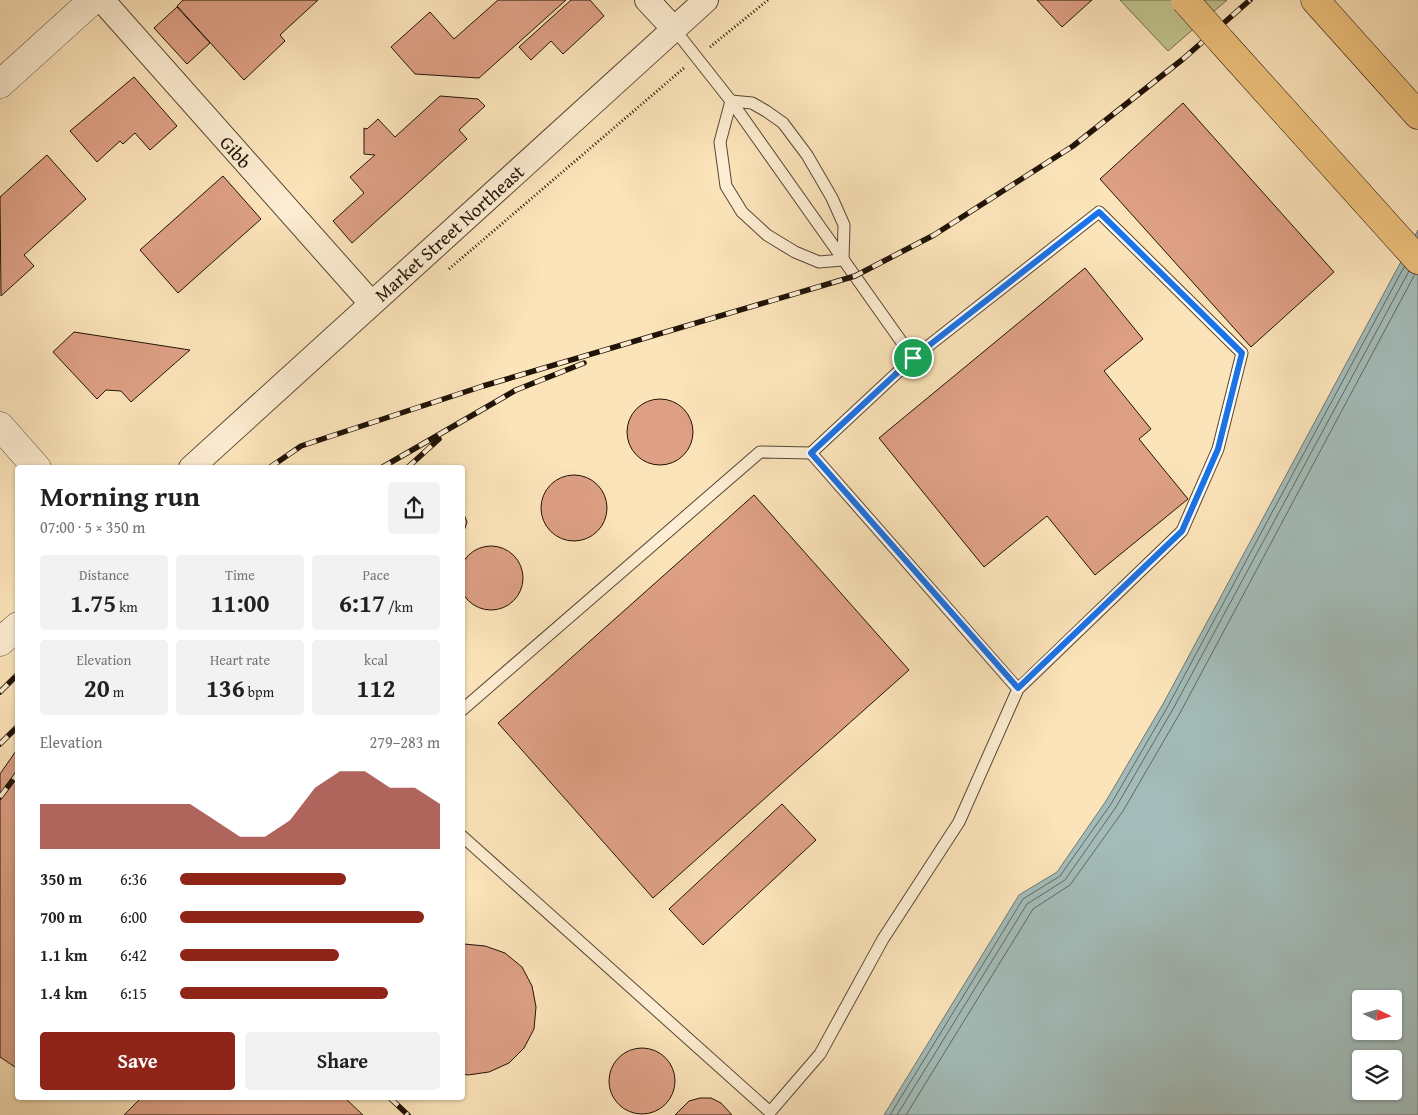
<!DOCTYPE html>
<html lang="en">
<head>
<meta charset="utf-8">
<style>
	:root { --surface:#fff; --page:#f2f2f2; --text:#222; --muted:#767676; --accent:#8f2418 }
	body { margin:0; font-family:"Gentium Book Plus",serif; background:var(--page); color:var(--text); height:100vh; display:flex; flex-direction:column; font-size:19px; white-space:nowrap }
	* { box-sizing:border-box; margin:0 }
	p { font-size:16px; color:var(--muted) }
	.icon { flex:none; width:28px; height:28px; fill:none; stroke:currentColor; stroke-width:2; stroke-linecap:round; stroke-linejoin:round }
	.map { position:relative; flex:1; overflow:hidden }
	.side { position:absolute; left:15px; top:465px; width:450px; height:635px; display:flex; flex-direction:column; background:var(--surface); border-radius:5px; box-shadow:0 1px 4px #0004 }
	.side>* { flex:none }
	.needle { width:32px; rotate:95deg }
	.controls { position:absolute; left:1352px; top:990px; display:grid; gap:10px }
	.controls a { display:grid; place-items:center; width:50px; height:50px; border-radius:5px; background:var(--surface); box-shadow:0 1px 4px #0004; font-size:25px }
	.pin { position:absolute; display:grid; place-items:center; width:42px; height:42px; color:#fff; margin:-21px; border:2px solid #fff; border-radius:50%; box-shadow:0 1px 5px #0007 }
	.round { display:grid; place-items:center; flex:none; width:52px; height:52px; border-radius:5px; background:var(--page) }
	.headline { display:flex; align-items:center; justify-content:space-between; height:85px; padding:0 25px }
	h1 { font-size:28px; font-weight:700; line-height:38px }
	.stats { display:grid; grid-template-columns:repeat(3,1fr); gap:8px; height:85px; padding:5px 25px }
	.stats div { display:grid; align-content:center; border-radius:5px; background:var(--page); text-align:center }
	.stats b { font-size:25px; font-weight:700 }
	.stats small { font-size:14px; font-weight:400 }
	.stats p { font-size:14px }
	.chart { height:140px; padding:10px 25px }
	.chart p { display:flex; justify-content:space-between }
	.chart svg { width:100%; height:90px; margin-top:5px; fill:var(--accent); opacity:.7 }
	.button { display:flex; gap:10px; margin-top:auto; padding:10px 25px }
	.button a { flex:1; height:58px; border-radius:5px; background:var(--accent); color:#fff; font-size:20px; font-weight:700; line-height:58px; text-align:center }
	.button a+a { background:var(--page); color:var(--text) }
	ul { padding:0 25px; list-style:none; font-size:16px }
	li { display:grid; grid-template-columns:80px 60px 1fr; align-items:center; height:38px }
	li i { height:12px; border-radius:6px; background:var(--accent) }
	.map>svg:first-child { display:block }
	.green { fill:#c1c48e; stroke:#706c4a }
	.water { fill:#a3bcb9; stroke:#6f7872; fill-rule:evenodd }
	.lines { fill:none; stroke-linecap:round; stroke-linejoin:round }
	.shore { stroke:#626860; stroke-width:1 }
	.building { fill:#dea085; stroke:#201307 }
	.service-casing { stroke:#574734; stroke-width:13 }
	.minor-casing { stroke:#574734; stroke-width:26 }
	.tertiary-casing { stroke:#574734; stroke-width:29 }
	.trunk-casing { stroke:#201307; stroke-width:29 }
	.path { stroke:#201307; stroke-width:3; stroke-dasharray:1 2.5; stroke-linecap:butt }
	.service { stroke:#fdedd2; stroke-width:11 }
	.minor { stroke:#fdedd2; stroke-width:24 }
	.tertiary { stroke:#fdedd2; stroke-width:28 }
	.trunk { stroke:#eec27d; stroke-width:28 }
	.rail-casing { stroke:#201307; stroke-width:5.5 }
	.rail { stroke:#fdedd2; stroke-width:4; stroke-dasharray:11; stroke-linecap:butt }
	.trunk-bridge-casing { stroke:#201307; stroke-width:29; stroke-linecap:butt }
	.trunk-bridge { stroke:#eec27d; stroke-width:28 }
	.route-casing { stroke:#fff; stroke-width:10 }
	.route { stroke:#1a73e8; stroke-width:6 }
	.labels { text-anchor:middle; stroke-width:5; stroke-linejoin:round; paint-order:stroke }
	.street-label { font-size:19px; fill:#201307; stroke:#fdedd2 }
</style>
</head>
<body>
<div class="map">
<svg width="1418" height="1115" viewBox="0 0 1418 1115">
	<rect width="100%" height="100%" fill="#fce4ba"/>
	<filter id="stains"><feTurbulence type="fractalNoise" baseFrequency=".004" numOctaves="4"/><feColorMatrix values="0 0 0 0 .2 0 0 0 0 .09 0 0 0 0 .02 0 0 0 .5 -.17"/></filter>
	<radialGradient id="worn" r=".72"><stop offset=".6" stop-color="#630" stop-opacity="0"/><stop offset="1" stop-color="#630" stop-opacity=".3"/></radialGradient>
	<!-- green -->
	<polygon class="green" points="1120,0 1227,0 1168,51"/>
	<!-- water -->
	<path class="water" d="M1418,230V1115H884L1019,895L1057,872L1106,801L1163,704ZM1361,999H1394V1031H1361ZM1361,1059H1394V1091H1361Z"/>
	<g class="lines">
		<!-- shore -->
		<g class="shore">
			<polyline points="890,1115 1023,899 1060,876 1111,804 1168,706 1404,267"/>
			<polyline points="897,1115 1027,904 1065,880 1116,807 1173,709 1409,271"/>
			<polyline points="906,1115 1033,909 1070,885 1123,811 1180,713 1415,274"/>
		</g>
	</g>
	<!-- building -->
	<g class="building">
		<polygon points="183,0 318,0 280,35 285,41 244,80 177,6"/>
		<polygon points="498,0 566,0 479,78 415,74 391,47 430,12 454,39"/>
		<polygon points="571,0 590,0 604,16 563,54 551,41 531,60 519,47"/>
		<polygon points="1037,0 1092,0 1062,27"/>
		<polygon points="177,7 210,43 187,64 154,28"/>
		<polygon points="134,77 177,126 150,150 135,133 123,144 120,141 97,162 70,131"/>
		<polygon points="440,96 478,99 485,106 459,130 467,139 352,243 333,221 364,193 350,177 375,155 364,154 364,128 367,129 378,119 395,137"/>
		<polygon points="1183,103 1334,272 1251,347 1100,179"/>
		<polygon points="47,155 86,199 24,255 34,266 1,296 0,197"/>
		<polygon points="223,176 261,219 178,293 140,250"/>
		<polygon points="1085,268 1143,339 1104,371 1151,429 1139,439 1188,499 1095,575 1047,516 984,567 879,438"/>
		<polygon points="74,332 190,350 131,402 121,391 106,390 97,399 53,352"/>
		<circle cx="660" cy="432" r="33"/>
		<circle cx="574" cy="508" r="33"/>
		<polygon points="754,495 909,670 653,898 498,723"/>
		<polygon points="462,509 467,522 462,537"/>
		<circle cx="491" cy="578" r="32"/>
		<polygon points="18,748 18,1069 0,1057 0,774"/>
		<polygon points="782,804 816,840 703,945 669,909"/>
		<polygon points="464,944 485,946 505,953 522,967 532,986 536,1007 534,1029 524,1048 509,1063 489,1072 468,1075 462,1074"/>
		<circle cx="642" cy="1081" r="33"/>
		<polygon points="141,1098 345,1098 363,1115 124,1115"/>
		<polygon points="700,1098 711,1098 721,1103 732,1115 675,1115 689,1101"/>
	</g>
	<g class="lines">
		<!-- service casing -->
		<g class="service-casing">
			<g id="service">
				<polyline points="675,30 731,101 913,358"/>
				<polygon points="731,101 752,103 766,111 783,123 807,155 832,198 844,225 843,260 819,262 795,252 767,235 742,212 726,186 720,142"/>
				<polyline points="462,710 760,452 811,453"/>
				<polyline points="462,836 770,1112 820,1054 883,939 959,822 1018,689 1182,531 1218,449 1242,353 1099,212 913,358 811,453 1018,689"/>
			</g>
		</g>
		<!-- minor casing -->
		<g class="minor-casing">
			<g id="minor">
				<polyline points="102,0 371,303"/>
				<polyline points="647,0 675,30"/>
				<polyline points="191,468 706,0"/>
			</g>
		</g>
		<!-- tertiary casing -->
		<g class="tertiary-casing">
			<g id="tertiary">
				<polyline points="0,84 93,0"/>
				<polyline points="0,426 37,468"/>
				<polyline points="0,642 18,626"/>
			</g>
		</g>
		<!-- trunk casing -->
		<g class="trunk-casing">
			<g id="trunk">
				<polyline points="1315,0 1418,115"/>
				<polyline points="1223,43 1418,260"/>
			</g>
		</g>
		<!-- path -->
		<g class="path">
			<polyline points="710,47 768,0"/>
			<polyline points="449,269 684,68"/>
		</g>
		<!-- service -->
		<use href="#service" class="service"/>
		<!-- minor -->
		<use href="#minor" class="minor"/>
		<!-- tertiary -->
		<use href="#tertiary" class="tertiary"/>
		<!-- trunk -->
		<use href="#trunk" class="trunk"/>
		<!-- rail casing -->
		<g class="rail-casing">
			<g id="rail">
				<polyline points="269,468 301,446 483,386 855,276 934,235 1073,146 1183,59 1250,0"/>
				<polyline points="381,468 516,390 584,363"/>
				<polyline points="407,468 439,439"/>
				<polyline points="0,692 18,674"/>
				<polyline points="0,744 18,726"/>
				<polyline points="0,797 18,773"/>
				<polyline points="390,1098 408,1115"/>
			</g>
		</g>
		<!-- rail -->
		<use href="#rail" class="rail"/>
		<!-- trunk-bridge casing -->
		<g class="trunk-bridge-casing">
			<polyline id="trunk-bridge" points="1185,0 1223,43"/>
		</g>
		<!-- trunk-bridge -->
		<use href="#trunk-bridge" class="trunk-bridge"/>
	</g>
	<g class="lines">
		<!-- route casing -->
		<g class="route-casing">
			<polygon id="route" points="1099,212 1242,353 1218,449 1182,531 1018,688 811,453 913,358"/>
		</g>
		<!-- route -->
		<use href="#route" class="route"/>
	</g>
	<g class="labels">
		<!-- street labels -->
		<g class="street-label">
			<text transform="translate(236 152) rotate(48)" y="7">Gibb</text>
			<text transform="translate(449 233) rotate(-42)" y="7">Market Street Northeast</text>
		</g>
	</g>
	<rect width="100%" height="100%" filter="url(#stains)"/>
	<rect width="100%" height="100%" fill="url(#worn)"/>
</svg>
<div class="controls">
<a><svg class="needle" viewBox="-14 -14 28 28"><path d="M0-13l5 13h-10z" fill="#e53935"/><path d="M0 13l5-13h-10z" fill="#767676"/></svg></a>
<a><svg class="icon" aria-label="layers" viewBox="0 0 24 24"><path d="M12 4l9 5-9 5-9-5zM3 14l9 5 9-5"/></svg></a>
</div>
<div class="pin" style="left:913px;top:358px;background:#1e9e55"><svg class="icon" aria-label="arrive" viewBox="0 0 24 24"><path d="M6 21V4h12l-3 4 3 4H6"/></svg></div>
<section class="side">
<div class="headline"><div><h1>Morning run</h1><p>07:00 · 5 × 350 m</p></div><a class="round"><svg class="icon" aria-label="share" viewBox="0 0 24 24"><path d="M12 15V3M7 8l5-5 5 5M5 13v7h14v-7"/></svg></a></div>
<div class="stats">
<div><p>Distance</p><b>1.75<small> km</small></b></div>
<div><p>Time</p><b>11:00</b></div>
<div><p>Pace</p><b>6:17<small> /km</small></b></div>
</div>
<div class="stats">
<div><p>Elevation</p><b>20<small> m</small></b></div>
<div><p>Heart rate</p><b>136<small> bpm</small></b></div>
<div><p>kcal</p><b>112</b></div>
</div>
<div class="chart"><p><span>Elevation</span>279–283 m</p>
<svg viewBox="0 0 160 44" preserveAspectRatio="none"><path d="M0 44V22L10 22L20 22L30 22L40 22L50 22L60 22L70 30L80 38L90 38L100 30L110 14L120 6L130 6L140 14L150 14L160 22V44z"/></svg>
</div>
<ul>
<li><b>350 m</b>6:36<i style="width:64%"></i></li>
<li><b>700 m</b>6:00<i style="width:94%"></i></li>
<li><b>1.1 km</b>6:42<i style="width:61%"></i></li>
<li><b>1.4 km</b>6:15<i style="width:80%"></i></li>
</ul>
<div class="button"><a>Save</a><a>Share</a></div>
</section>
</div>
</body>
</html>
